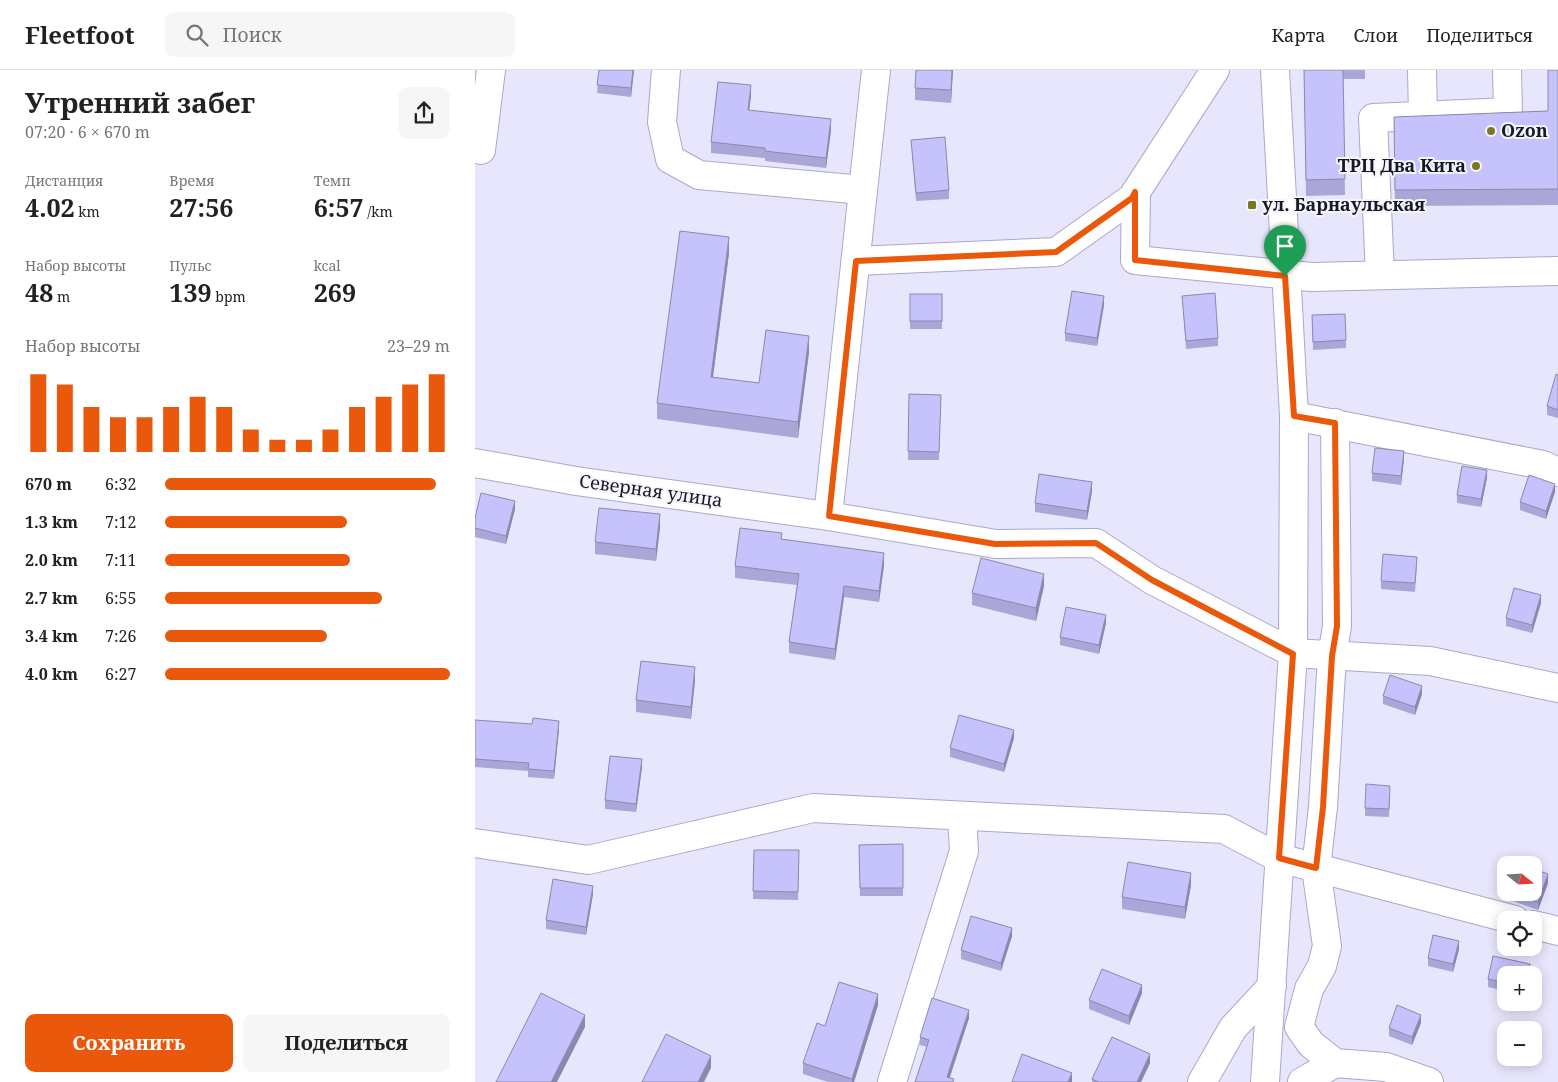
<!DOCTYPE html>
<html lang="ru">
<head>
<meta charset="utf-8">
<style>
	:root { --surface:#fff; --page:#f6f6f6; --text:#222; --muted:#767676; --line:#e0e0e0; --accent:#ea580c }
	body { margin:0; font-family:"Noto Serif",serif; background:var(--page); color:var(--text); height:100vh; display:flex; flex-direction:column; font-size:19px; white-space:nowrap }
	* { box-sizing:border-box; margin:0 }
	p { font-size:16px; color:var(--muted) }
	.icon { flex:none; width:28px; height:28px; fill:none; stroke:currentColor; stroke-width:2; stroke-linecap:round; stroke-linejoin:round }
	.map { position:relative; flex:1; overflow:hidden }
	.details { display:flex; flex-direction:column; background:var(--surface); width:475px }
	.details>* { flex:none }
	.needle { width:32px; rotate:108deg }
	.fabs { position:absolute; left:1022px; top:786px; display:grid; gap:10px }
	.fabs a { display:grid; place-items:center; width:45px; height:45px; border-radius:10px; background:var(--surface); box-shadow:0 2px 12px #0003; font-size:25px }
	.pin { position:absolute; display:grid; place-items:center; width:42px; height:42px; color:#fff; margin:-51px -21px; border-radius:50% 50% 50% 0; rotate:-45deg; box-shadow:0 0 5px #0007 }
	.pin .icon { rotate:45deg }
	.round { display:grid; place-items:center; flex:none; width:52px; height:52px; border-radius:10px; background:var(--page) }
	.headline { display:flex; align-items:center; justify-content:space-between; height:85px; padding:0 25px }
	h1 { font-size:28px; font-weight:700; line-height:38px }
	.stats { display:grid; grid-template-columns:repeat(3,1fr); gap:8px; height:85px; padding:5px 25px }
	.stats div { display:grid; align-content:center }
	.stats b { font-size:25px; font-weight:700 }
	.stats small { font-size:14px; font-weight:400 }
	.stats p { font-size:14px }
	.chart { height:140px; padding:10px 25px }
	.chart p { display:flex; justify-content:space-between }
	.chart svg { width:100%; height:90px; margin-top:5px; stroke:var(--accent); stroke-width:6 }
	.primary-button { display:flex; gap:10px; margin-top:auto; padding:10px 25px }
	.primary-button a { flex:1; height:58px; border-radius:10px; background:var(--accent); color:#fff; font-size:20px; font-weight:700; line-height:58px; text-align:center }
	.primary-button a+a { background:var(--page); color:var(--text) }
	ul { padding:0 25px; list-style:none; font-size:16px }
	li { display:grid; grid-template-columns:80px 60px 1fr; align-items:center; height:38px }
	li i { height:12px; border-radius:6px; background:var(--accent) }
	header { display:flex; align-items:center; gap:30px; box-sizing:border-box; height:70px; padding:0 25px; background:var(--surface); border-bottom:1px solid var(--line) }
	header strong { font-size:24px }
	nav { display:flex; gap:28px; margin-inline-start:auto; font-size:18px }
	.search { width:350px; height:45px; background:var(--page); display:flex; align-items:center; gap:12px; box-sizing:border-box; padding:0 18px; border-radius:10px; color:var(--muted); font-size:19px }
	main { display:flex; flex:1; min-height:0 }
	.map>svg:first-child { display:block }
	.lines { fill:none; stroke-linecap:round; stroke-linejoin:round }
	.minor-casing { stroke:#aaa8cb; stroke-width:30 }
	.minor { stroke:#fff; stroke-width:28 }
	.wall { fill:#aaa7d8 }
	.shaded-wall { fill:#8b88b0 }
	.building { fill:#c6c2fb; stroke:#8b88b0 }
	.route-casing { stroke:#fff; stroke-width:10 }
	.route { stroke:#ea580c; stroke-width:6 }
	.poi-dot { fill:#7a781e; stroke:#f5f5fc; stroke-width:2 }
	.labels { text-anchor:middle; stroke-width:4; stroke-linejoin:round; paint-order:stroke }
	.poi-label { font-size:18px; font-weight:bold; fill:#191825; stroke:#f5f5fc; text-anchor:start }
	.street-label { font-size:18px; fill:#191825; stroke:#f5f5fc }
</style>
</head>
<body>
<header>
<strong>Fleetfoot</strong>
<div class="search"><svg class="icon" aria-label="search" viewBox="0 0 24 24"><circle cx="10" cy="10" r="6"/><path d="M15 15l6 6"/></svg>Поиск</div>
<nav><a>Карта</a><a>Слои</a><a>Поделиться</a></nav>
</header>
<main>
<section class="details">
<div class="headline"><div><h1>Утренний забег</h1><p>07:20 · 6 × 670 m</p></div><a class="round"><svg class="icon" aria-label="share" viewBox="0 0 24 24"><path d="M12 15V3M7 8l5-5 5 5M5 13v7h14v-7"/></svg></a></div>
<div class="stats">
<div><p>Дистанция</p><b>4.02<small> km</small></b></div>
<div><p>Время</p><b>27:56</b></div>
<div><p>Темп</p><b>6:57<small> /km</small></b></div>
</div>
<div class="stats">
<div><p>Набор высоты</p><b>48<small> m</small></b></div>
<div><p>Пульс</p><b>139<small> bpm</small></b></div>
<div><p>kcal</p><b>269</b></div>
</div>
<div class="chart"><p><span>Набор высоты</span>23–29 m</p>
<svg viewBox="0 0 160 44" preserveAspectRatio="none"><path d="M5 44V6M15 44V11M25 44V22M35 44V27M45 44V27M55 44V22M65 44V17M75 44V22M85 44V33M95 44V38M105 44V38M115 44V33M125 44V22M135 44V17M145 44V11M155 44V6"/></svg>
</div>
<ul>
<li><b>670 m</b>6:32<i style="width:95%"></i></li>
<li><b>1.3 km</b>7:12<i style="width:64%"></i></li>
<li><b>2.0 km</b>7:11<i style="width:65%"></i></li>
<li><b>2.7 km</b>6:55<i style="width:76%"></i></li>
<li><b>3.4 km</b>7:26<i style="width:57%"></i></li>
<li><b>4.0 km</b>6:27<i style="width:100%"></i></li>
</ul>
<div class="primary-button"><a>Сохранить</a><a>Поделиться</a></div>
</section>
<div class="map">
<svg width="1083" height="1012" viewBox="0 0 1083 1012">
	<rect width="100%" height="100%" fill="#e7e6fc"/>
	<g class="lines">
		<!-- minor casing -->
		<g class="minor-casing">
			<g id="minor">
				<polyline points="191,0 187,52 195,89 224,105 388,120"/>
				<polyline points="401,0 353,446 521,474 621,473 677,510 818,583 955,591 1083,618"/>
				<polyline points="947,0 948,46"/>
				<polyline points="6,80 16,0"/>
				<polyline points="661,122 660,190 837,207 1083,201"/>
				<polyline points="381,191 581,182 657,128 740,0"/>
				<polyline points="905,205 898,48 1033,42 1032,0"/>
				<polyline points="819,346 1068,395 1083,402"/>
				<polyline points="860,353 862,556 857,586 848,737 841,798 852,876 847,896 834,919 824,957 836,974 860,993 911,997 954,1012"/>
				<polyline points="0,393 101,411 353,446"/>
				<polyline points="0,773 113,790 338,738 749,759 804,788 1040,850"/>
				<polyline points="1059,855 1083,861"/>
				<polyline points="417,1012 489,781 487,746"/>
				<polyline points="727,1012 758,958 797,916"/>
				<polyline points="790,1012 818,583 819,346 800,0"/>
				<polyline points="827,1012 860,993"/>
			</g>
		</g>
		<!-- minor -->
		<use href="#minor" class="minor"/>
	</g>
	<!-- wall -->
	<g class="wall">
		<polygon points="124,0 159,0 156,27 122,23"/>
		<polygon points="478,0 476,33 440,30 440,18"/>
		<polygon points="829,0 890,0 890,9 868,9 870,125 831,126"/>
		<polygon points="1083,0 1083,135 920,136 919,47 1073,41"/>
		<polygon points="276,26 274,40 356,60 351,98 290,91 290,88 236,83 236,72"/>
		<polygon points="436,70 474,120 474,129 441,131"/>
		<polygon points="254,183 238,307 284,313 334,282 323,368 182,349 182,333"/>
		<rect x="435" y="224" width="32" height="35"/>
		<polygon points="707,226 743,268 743,276 711,279"/>
		<polygon points="629,235 622,276 590,271 590,263"/>
		<polygon points="837,245 871,270 871,278 838,280"/>
		<polygon points="1083,305 1083,348 1072,345 1072,336"/>
		<polygon points="434,324 466,325 464,390 433,390"/>
		<polygon points="929,389 926,415 897,411 897,403"/>
		<polygon points="1012,408 1006,437 982,433 982,425"/>
		<polygon points="617,421 612,450 560,442 560,433"/>
		<polygon points="1080,422 1071,449 1045,440 1045,432"/>
		<polygon points="40,439 31,474 0,467 0,448"/>
		<polygon points="185,457 181,491 120,484 120,472"/>
		<polygon points="307,469 409,495 404,532 369,527 360,590 314,583 314,572 322,515 260,508 260,496"/>
		<polygon points="942,495 940,522 906,519 906,511"/>
		<polygon points="569,516 561,551 497,535 497,523"/>
		<polygon points="1066,533 1057,563 1031,556 1031,548"/>
		<polygon points="631,553 624,584 585,575 585,567"/>
		<polygon points="220,610 216,649 161,642 161,630"/>
		<polygon points="947,624 940,645 908,634 908,626"/>
		<polygon points="0,650 84,659 79,709 53,707 53,701 0,697"/>
		<polygon points="539,668 529,702 475,687 475,678"/>
		<polygon points="167,697 161,742 130,739 130,730"/>
		<polygon points="915,724 914,747 890,746 890,738"/>
		<polygon points="428,774 428,826 385,826 384,775"/>
		<polygon points="279,780 324,780 323,830 278,829"/>
		<polygon points="1073,813 1063,840 1032,829 1032,822 1059,822"/>
		<polygon points="716,815 710,849 647,839 647,827"/>
		<polygon points="118,824 111,865 71,859 71,850"/>
		<polygon points="537,866 526,901 486,889 486,880"/>
		<polygon points="984,879 978,902 953,896 953,888"/>
		<polygon points="1018,886 1055,894 1054,905 1031,905 1031,921 1013,917 1013,909"/>
		<polygon points="667,923 654,955 614,939 614,930"/>
		<polygon points="403,935 379,1012 353,1012 328,1004 328,993 350,956"/>
		<polygon points="494,948 475,1007 479,1012 440,1012 452,977 445,975 445,967"/>
		<polygon points="946,953 937,975 914,966 914,958"/>
		<polygon points="675,993 666,1012 617,1012 617,1009"/>
	</g>
	<!-- shaded-wall -->
	<g class="shaded-wall">
		<polygon points="158,0 159,0 156,27 156,18"/>
		<polygon points="477,0 478,0 476,33 476,20"/>
		<polygon points="276,15 276,26 273,50 273,40"/>
		<polygon points="356,49 356,60 351,98 351,88"/>
		<polygon points="254,167 254,183 236,322 236,307"/>
		<polygon points="629,226 629,235 622,276 622,268"/>
		<polygon points="334,266 334,282 323,368 323,352"/>
		<polygon points="929,381 929,389 926,415 926,406"/>
		<polygon points="1012,400 1012,408 1006,437 1006,429"/>
		<polygon points="617,412 617,421 612,450 612,441"/>
		<polygon points="1080,414 1080,422 1071,449 1071,441"/>
		<polygon points="40,431 40,439 31,474 31,466"/>
		<polygon points="185,444 185,457 181,491 181,479"/>
		<polygon points="409,483 409,495 404,532 404,521"/>
		<polygon points="569,504 569,516 561,551 561,538"/>
		<polygon points="369,516 369,527 360,590 360,579"/>
		<polygon points="1066,525 1066,533 1057,563 1057,555"/>
		<polygon points="631,545 631,553 624,584 624,575"/>
		<polygon points="220,597 220,610 216,649 216,637"/>
		<polygon points="947,616 947,624 940,645 940,637"/>
		<polygon points="84,651 84,659 79,709 79,701"/>
		<polygon points="539,660 539,668 529,702 529,694"/>
		<polygon points="167,689 167,697 161,742 161,734"/>
		<polygon points="716,803 716,815 710,849 710,837"/>
		<polygon points="1073,804 1073,813 1063,840 1063,832"/>
		<polygon points="118,816 118,824 111,865 111,857"/>
		<polygon points="537,858 537,866 526,901 526,893"/>
		<polygon points="984,871 984,879 978,902 978,894"/>
		<polygon points="1055,894 1054,905 1052,905"/>
		<polygon points="667,915 667,923 654,955 654,946"/>
		<polygon points="403,924 403,935 379,1012 377,1012 377,1009"/>
		<polygon points="494,940 494,948 473,1012 472,1007"/>
		<polygon points="110,945 110,957 82,1012 76,1012"/>
		<polygon points="946,945 946,953 937,975 937,967"/>
		<polygon points="675,984 675,993 666,1012 662,1012"/>
		<polygon points="236,986 236,998 229,1012 223,1012"/>
		<polygon points="597,1003 597,1012 593,1012"/>
	</g>
	<!-- building -->
	<g class="building">
		<polygon points="124,0 158,0 156,18 122,15"/>
		<polygon points="441,0 477,0 476,20 440,18"/>
		<polygon points="829,0 868,0 870,109 831,110"/>
		<polygon points="1073,0 1083,0 1083,119 920,120 919,47 1073,41"/>
		<polygon points="243,12 276,15 273,40 356,49 351,88 290,81 290,78 236,72"/>
		<polygon points="470,67 474,120 441,123 436,70"/>
		<polygon points="205,161 254,167 236,307 284,313 291,260 334,266 323,352 182,333"/>
		<polygon points="597,221 629,226 622,268 590,263"/>
		<polygon points="740,223 743,268 711,271 707,226"/>
		<rect x="435" y="224" width="32" height="27"/>
		<polygon points="870,244 871,270 838,272 837,245"/>
		<polygon points="1081,304 1083,305 1083,340 1072,336"/>
		<polygon points="434,324 466,325 464,382 433,381"/>
		<polygon points="900,378 929,381 926,406 897,403"/>
		<polygon points="987,396 1012,400 1006,429 982,425"/>
		<polygon points="564,404 617,412 612,441 560,433"/>
		<polygon points="1054,405 1080,414 1071,441 1045,432"/>
		<polygon points="6,423 40,431 31,466 0,458 0,448"/>
		<polygon points="124,438 185,444 181,479 120,472"/>
		<polygon points="265,458 307,463 306,469 409,483 404,521 369,516 360,579 314,572 324,504 260,496"/>
		<polygon points="908,484 942,487 940,513 906,511"/>
		<polygon points="506,488 569,504 561,538 497,523"/>
		<polygon points="1039,518 1066,525 1057,555 1031,548"/>
		<polygon points="591,537 631,545 624,575 585,567"/>
		<polygon points="166,591 220,597 216,637 161,630"/>
		<polygon points="915,605 947,616 940,637 908,626"/>
		<polygon points="484,645 539,660 529,694 475,678"/>
		<polygon points="58,648 84,651 79,701 53,699 54,693 0,689 0,650 57,654"/>
		<polygon points="135,686 167,689 161,734 130,730"/>
		<polygon points="891,714 915,716 914,739 890,738"/>
		<polygon points="428,774 428,818 385,818 384,775"/>
		<polygon points="279,780 324,780 323,822 278,821"/>
		<polygon points="653,792 716,803 710,837 647,827"/>
		<polygon points="1059,799 1073,804 1063,832 1037,822 1059,822"/>
		<polygon points="78,809 118,816 111,857 71,850"/>
		<polygon points="496,846 537,858 526,893 486,880"/>
		<polygon points="958,865 984,871 978,894 953,888"/>
		<polygon points="1018,886 1055,894 1052,905 1031,905 1031,913 1013,909"/>
		<polygon points="627,899 667,915 654,946 614,930"/>
		<polygon points="364,912 403,924 377,1009 328,993 342,953 350,956"/>
		<polygon points="66,923 110,945 76,1012 21,1012"/>
		<polygon points="457,928 494,940 472,1007 479,1009 478,1012 440,1012 454,970 445,967"/>
		<polygon points="922,935 946,945 937,967 914,958"/>
		<polygon points="191,964 236,986 223,1012 167,1012"/>
		<polygon points="637,967 675,984 662,1012 624,1012 617,1009"/>
		<polygon points="547,984 597,1003 593,1012 537,1012"/>
	</g>
	<g class="lines">
		<!-- route casing -->
		<g class="route-casing">
			<polygon id="route" points="660,122 660,190 810,206 819,346 860,353 862,556 857,586 848,737 841,798 804,788 818,584 677,510 621,473 520,474 354,446 381,191 581,182 657,128"/>
		</g>
		<!-- route -->
		<use href="#route" class="route"/>
	</g>
	<!-- markers -->
	<g class="poi-dot">
		<circle cx="1016" cy="61" r="5"/>
		<circle cx="1001" cy="96" r="5"/>
		<rect x="772" y="130" width="10" height="10" rx="2.5"/>
	</g>
	<g class="labels">
		<!-- poi labels -->
		<g class="poi-label">
			<text x="1026" y="67">Ozon</text>
			<text x="991" y="102" text-anchor="end">ТРЦ Два Кита</text>
			<text x="787" y="141">ул. Барнаульская</text>
		</g>
		<!-- street labels -->
		<g class="street-label">
			<text transform="translate(176 421) rotate(8)" y="6">Северная улица</text>
		</g>
	</g>
</svg>
<div class="fabs">
<a><svg class="needle" viewBox="-14 -14 28 28"><path d="M0-13l5 13h-10z" fill="#e53935"/><path d="M0 13l5-13h-10z" fill="#767676"/></svg></a>
<a><svg class="icon" aria-label="locate" viewBox="0 0 24 24"><circle cx="12" cy="12" r="6"/><path d="M12 2v4M12 18v4M2 12h4M18 12h4"/></svg></a>
<a>+</a>
<a>−</a>
</div>
<div class="pin" style="left:810px;top:206px;background:#1e9e55"><svg class="icon" aria-label="arrive" viewBox="0 0 24 24"><path d="M6 21V4h12l-3 4 3 4H6"/></svg></div>
</div>
</main>
</body>
</html>
